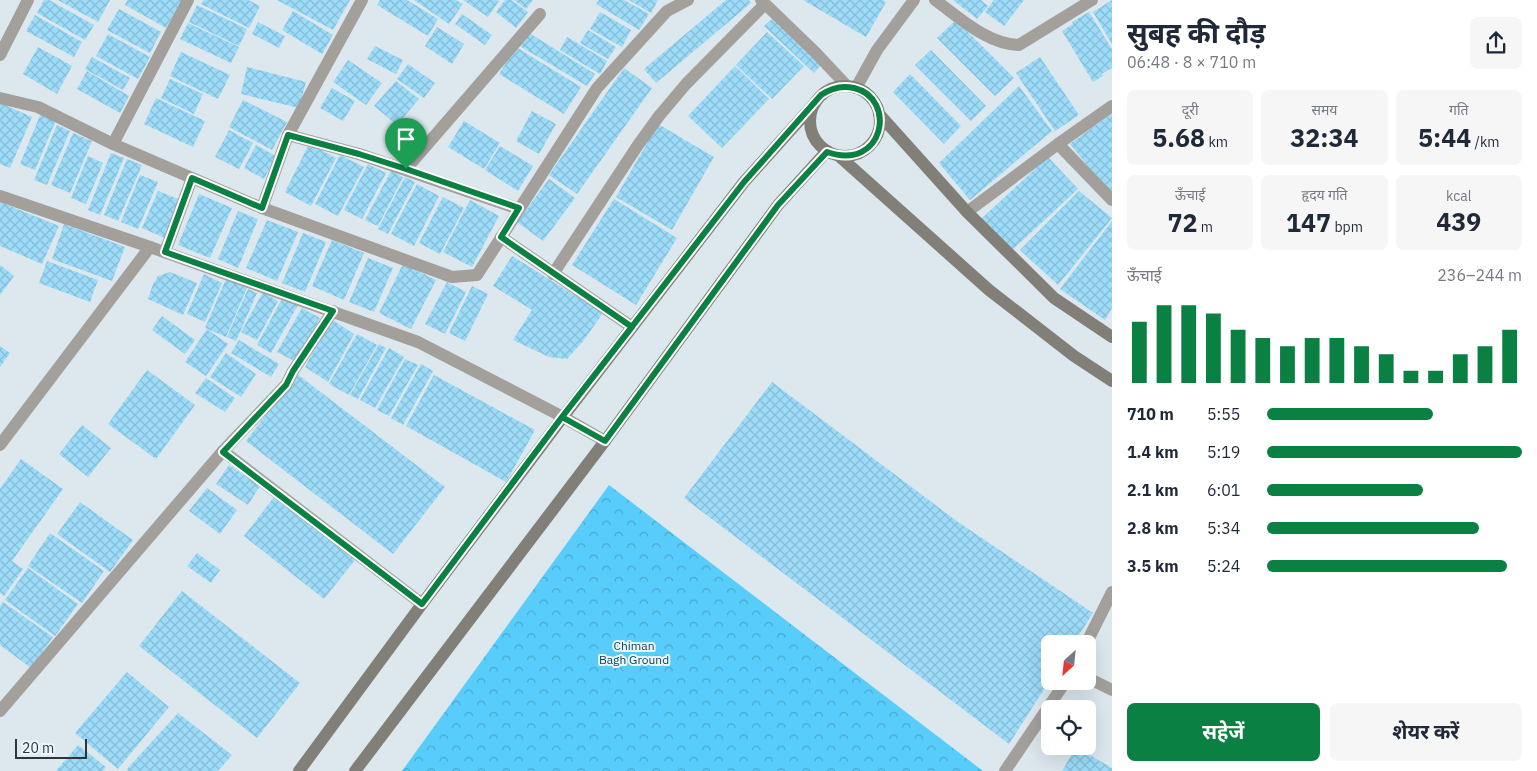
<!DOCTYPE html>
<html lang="hi">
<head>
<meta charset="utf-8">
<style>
	:root { --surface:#fff; --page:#f6f6f7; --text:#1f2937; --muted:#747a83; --accent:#0b8043 }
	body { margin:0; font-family:"IBM Plex Sans","Noto Sans Devanagari",sans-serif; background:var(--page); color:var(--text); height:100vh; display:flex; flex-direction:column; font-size:19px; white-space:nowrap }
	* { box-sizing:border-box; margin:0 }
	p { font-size:16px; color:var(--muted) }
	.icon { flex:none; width:28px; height:28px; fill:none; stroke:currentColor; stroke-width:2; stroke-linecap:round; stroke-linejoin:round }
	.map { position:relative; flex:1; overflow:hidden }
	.side { display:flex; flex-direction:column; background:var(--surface); width:425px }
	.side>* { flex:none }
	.needle { width:32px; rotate:207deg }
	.tools { position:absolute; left:1041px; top:635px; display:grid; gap:10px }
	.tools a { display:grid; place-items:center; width:55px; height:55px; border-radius:8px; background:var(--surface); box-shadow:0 5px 20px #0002; font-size:25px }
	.scale { position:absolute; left:15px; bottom:12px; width:72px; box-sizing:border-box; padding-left:5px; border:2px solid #2f3437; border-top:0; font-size:14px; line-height:18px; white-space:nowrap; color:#2f3437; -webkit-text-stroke:4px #e9f6fc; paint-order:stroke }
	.pin { position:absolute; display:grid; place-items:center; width:42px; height:42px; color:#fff; margin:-51px -21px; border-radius:50% 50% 50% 0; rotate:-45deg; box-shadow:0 0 5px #0007 }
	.pin .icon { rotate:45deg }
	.round { display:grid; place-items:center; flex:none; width:52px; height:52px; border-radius:8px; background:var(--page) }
	.overview { display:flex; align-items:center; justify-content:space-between; height:85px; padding:0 15px }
	h1 { font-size:28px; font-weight:700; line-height:38px }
	.figures { display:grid; grid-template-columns:repeat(3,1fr); gap:8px; height:85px; padding:5px 15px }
	.figures div { display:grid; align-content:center; border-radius:8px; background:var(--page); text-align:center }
	.figures b { font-size:25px; font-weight:700 }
	.figures small { font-size:14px; font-weight:400 }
	.figures p { font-size:14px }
	.chart { height:140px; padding:10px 15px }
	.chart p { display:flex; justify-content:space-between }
	.chart svg { width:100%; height:90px; margin-top:5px; stroke:var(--accent); stroke-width:6 }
	.primary-button { display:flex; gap:10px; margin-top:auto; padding:10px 15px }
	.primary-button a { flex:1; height:58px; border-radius:8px; background:var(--accent); color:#fff; font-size:20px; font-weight:700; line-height:58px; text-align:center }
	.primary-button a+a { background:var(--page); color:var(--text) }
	ul { padding:0 15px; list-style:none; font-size:16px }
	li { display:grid; grid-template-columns:80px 60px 1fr; align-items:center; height:38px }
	li i { height:12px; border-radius:6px; background:var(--accent) }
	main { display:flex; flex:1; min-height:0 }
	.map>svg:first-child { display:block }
	.park { fill:url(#park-crowns) }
	.building { fill:url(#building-cross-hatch) }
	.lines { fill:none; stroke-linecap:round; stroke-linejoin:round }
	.minor { stroke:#a3a09c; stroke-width:12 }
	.tertiary { stroke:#a3a09c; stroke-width:12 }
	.secondary { stroke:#827f78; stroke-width:12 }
	.route-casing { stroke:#fff; stroke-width:10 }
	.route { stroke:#0b8043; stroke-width:6 }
	.labels { text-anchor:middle; stroke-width:4; stroke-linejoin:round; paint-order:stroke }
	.park-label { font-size:12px; fill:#0e4357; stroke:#e9f6fc }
</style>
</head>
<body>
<main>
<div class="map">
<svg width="1112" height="771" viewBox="0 0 1112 771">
	<defs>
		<pattern id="park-crowns" width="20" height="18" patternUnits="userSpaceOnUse" patternTransform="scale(1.25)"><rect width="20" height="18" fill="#58cdfc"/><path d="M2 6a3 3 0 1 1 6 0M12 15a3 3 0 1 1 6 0" fill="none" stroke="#49a7cd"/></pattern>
		<pattern id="building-cross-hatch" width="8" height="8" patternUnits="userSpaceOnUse" patternTransform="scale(1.25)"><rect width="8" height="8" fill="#9cdcf9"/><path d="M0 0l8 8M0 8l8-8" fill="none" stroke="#87bdd6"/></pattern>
	</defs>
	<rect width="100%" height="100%" fill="#dce8ee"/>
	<!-- park -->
	<polygon class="park" points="609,485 983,771 402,771"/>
	<!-- building -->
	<g class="building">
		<polygon points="44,0 49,0 94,25 85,40 37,13"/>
		<polygon points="58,0 110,0 98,22"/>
		<polygon points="127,0 182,0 166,28 125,5"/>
		<polygon points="204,0 248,0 260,6 249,28 201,4"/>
		<polygon points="277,0 350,0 333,30"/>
		<polygon points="380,0 407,0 438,19 428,36 377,5"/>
		<polygon points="414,0 456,0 463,4 449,24"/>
		<polygon points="463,0 497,0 499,1 488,17"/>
		<polygon points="505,0 511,0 528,12 516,28 496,12"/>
		<polygon points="514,0 533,0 526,9"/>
		<polygon points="599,0 624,0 649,14 639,30 596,4"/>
		<polygon points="629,0 658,0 651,13"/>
		<polygon points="726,0 749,0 751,3 656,83 644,69"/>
		<polygon points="803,0 883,0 886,2 866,37"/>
		<polygon points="953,0 981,0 988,6 977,19"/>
		<polygon points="994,0 1024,0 1004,26 985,12"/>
		<polygon points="1112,0 1112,44 1093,12"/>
		<polygon points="197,5 247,29 239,46 189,22"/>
		<polygon points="119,9 161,32 150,53 107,30"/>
		<polygon points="293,11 333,35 322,54 282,30"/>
		<polygon points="600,12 631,30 622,47 590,29"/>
		<polygon points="1089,12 1112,49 1112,68 1102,74 1103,76 1093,82 1062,31 1073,24 1072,22"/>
		<polygon points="462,14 492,35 485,45 455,24"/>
		<polygon points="35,15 82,42 74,57 26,31"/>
		<polygon points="773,18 822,64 814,73 764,26"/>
		<polygon points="956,20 1014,78 995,96 937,38"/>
		<polygon points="258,22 285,36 279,48 252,34"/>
		<polygon points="188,23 239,47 231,63 180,39"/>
		<polygon points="437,27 464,44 452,64 425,46"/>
		<polygon points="588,30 616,47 608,59 580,43"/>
		<polygon points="526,31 595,74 587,86 518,45"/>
		<polygon points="767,32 804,66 772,99 736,65"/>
		<polygon points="108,34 150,57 138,79 96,56"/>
		<polygon points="567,37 607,61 600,74 560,50"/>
		<polygon points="375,46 403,60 396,74 367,59"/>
		<polygon points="38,47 72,66 57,94 23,74"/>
		<polygon points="516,47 581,87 564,114 499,74"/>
		<polygon points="931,50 986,106 971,121 915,65"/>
		<polygon points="181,52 230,75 218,99 170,76"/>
		<polygon points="92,57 130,78 123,90 85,69"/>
		<polygon points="1040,57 1079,115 1055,131 1016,73"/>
		<polygon points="348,60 382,83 366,105 333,82"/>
		<polygon points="408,64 435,83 424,98 397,79"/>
		<polygon points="735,66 769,99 722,148 688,116"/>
		<polygon points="247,67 306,82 299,108 241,94"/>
		<polygon points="624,68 652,88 577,194 549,175"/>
		<polygon points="87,71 129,96 120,113 77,89"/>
		<polygon points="910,74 961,126 944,144 893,92"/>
		<polygon points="170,79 203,94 194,114 161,98"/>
		<polygon points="396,81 419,99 397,125 374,106"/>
		<polygon points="1019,86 1052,131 970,200 939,163"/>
		<polygon points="332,88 355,101 343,121 320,108"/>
		<polygon points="156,98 205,121 193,147 144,124"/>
		<polygon points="243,100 287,122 272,150 229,127"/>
		<polygon points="0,103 32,117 10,168 0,164"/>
		<polygon points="532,111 556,124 539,154 516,141"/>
		<polygon points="41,113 56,120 35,170 20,164"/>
		<polygon points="1112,113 1112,193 1107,190 1070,144"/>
		<polygon points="464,121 500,143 484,169 448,147"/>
		<polygon points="658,124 714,157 672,230 616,197"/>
		<polygon points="57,125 70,131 47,185 34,180"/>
		<polygon points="229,130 253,143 239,169 215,157"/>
		<polygon points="73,133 92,141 70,193 51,185"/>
		<polygon points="309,144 336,158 311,206 285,192"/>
		<polygon points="256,145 276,156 264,179 244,168"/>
		<polygon points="500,146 533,166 518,191 485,170"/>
		<polygon points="111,153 124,158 100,215 88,210"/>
		<polygon points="340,155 364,167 338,216 315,204"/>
		<polygon points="88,156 103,163 86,204 71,198"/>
		<polygon points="1048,157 1078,189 1010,252 980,220"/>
		<polygon points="127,159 142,165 118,221 104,215"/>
		<polygon points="368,164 386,173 362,219 344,210"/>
		<polygon points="391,171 403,177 378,226 365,220"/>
		<polygon points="140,175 158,182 138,229 121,222"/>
		<polygon points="405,177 415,182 388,234 378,229"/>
		<polygon points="549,179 575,198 543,241 517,222"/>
		<polygon points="417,184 439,196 414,246 391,234"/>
		<polygon points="158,191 181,200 165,238 142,228"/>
		<polygon points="1079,191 1112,218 1058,285 1020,250"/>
		<polygon points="199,194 232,208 210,258 178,245"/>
		<polygon points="443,197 464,208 440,254 419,243"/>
		<polygon points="614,199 677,238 636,305 572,265"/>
		<polygon points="470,200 499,216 472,267 443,252"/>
		<polygon points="0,202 59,226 42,264 0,246"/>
		<polygon points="238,211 258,219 238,268 218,259"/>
		<polygon points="267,220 298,232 277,281 246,268"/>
		<polygon points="1112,221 1112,308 1105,320 1060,289"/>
		<polygon points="64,224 125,247 112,281 52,259"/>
		<polygon points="303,233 326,242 305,292 282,283"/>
		<polygon points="332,240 364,253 344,300 312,286"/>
		<polygon points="512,256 603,313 584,340 567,359 549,357 513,340 532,310 493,286"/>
		<polygon points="368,258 393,268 374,312 349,302"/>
		<polygon points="47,261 98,280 90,302 39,283"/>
		<polygon points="403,264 436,280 411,329 379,313"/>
		<polygon points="0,265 14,276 0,295"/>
		<polygon points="170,272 197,283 183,315 148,299 153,284 158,276"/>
		<polygon points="204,274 222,283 205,322 187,314"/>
		<polygon points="226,279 247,288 226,337 205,328"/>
		<polygon points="447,282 466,292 445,334 425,324"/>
		<polygon points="472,286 488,294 465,341 449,333"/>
		<polygon points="248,289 257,293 236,341 227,337"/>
		<polygon points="263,292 278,301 257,340 241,332"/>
		<polygon points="283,297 298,305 271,353 257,345"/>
		<polygon points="302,308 320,318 296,362 277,352"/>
		<polygon points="162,316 195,340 185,354 152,330"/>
		<polygon points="331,319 354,334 328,382 305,367"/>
		<polygon points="207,329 228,344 206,376 185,362"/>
		<polygon points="357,334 377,345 349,395 329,384"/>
		<polygon points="239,340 279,364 271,377 231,353"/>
		<polygon points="379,344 386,348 358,399 350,395"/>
		<polygon points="0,346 10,353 0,367"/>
		<polygon points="389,348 404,357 375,408 360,400"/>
		<polygon points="226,353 256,374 241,397 210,377"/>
		<polygon points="405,359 418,365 389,416 377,410"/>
		<polygon points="421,364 433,371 403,425 391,418"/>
		<polygon points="147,370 195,405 156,459 108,424"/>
		<polygon points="297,374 445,487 393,554 246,441"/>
		<polygon points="434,375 535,430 506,482 406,426"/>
		<polygon points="206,378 235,398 225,412 195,393"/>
		<polygon points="772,382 958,522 1093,613 1073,644 1050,644 1050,680 1009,744 684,498"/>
		<polygon points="82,425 111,448 88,477 59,454"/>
		<polygon points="21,459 63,489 12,561 23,569 4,596 0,593 0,489"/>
		<polygon points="229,465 260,486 248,505 216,484"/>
		<polygon points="207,488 237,510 220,534 189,511"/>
		<polygon points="274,497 355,560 324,599 244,536"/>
		<polygon points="80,502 133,540 110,572 57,534"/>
		<polygon points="50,533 104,571 82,603 28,566"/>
		<polygon points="197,553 220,570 211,583 187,566"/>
		<polygon points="28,568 78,604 55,636 5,600"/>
		<polygon points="182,591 300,683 257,738 139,646"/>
		<polygon points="3,602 53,637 31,668 0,645 0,606"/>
		<polygon points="127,672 169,707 118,769 75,733"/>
		<polygon points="178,713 232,755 218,771 128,771 127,769"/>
		<polygon points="78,745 106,767 103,771 56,771"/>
		<polygon points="1076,747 1112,768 1112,771 1062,771"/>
	</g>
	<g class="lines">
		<!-- minor -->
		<g class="minor">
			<polyline points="761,0 816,53 847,86"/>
			<path d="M935,0C960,18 987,44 1019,45L1092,0"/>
			<polyline points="0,55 28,0"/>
			<polyline points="0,98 38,107 113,144 262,208 452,277 477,275 597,88 667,11 688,0"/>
			<polyline points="288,135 359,154 519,209"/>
			<polyline points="113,144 188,0"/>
			<polyline points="1058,144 1112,200"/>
			<polyline points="406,169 540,14"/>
			<polyline points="262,208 288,135 362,0"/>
			<polyline points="967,212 1058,144 1112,106"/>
			<polyline points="501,237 632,327"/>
			<polyline points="165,252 192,178"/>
			<polyline points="553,274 638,145 659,116 686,84 765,4"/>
			<polyline points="0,445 150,247"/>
			<polyline points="223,451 422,604"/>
			<polyline points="1086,644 1112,592"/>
			<polyline points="1088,678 1112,690"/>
			<polyline points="0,711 223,451 286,385 293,371 333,311"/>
			<polyline points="1005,771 1066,681"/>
		</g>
		<!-- tertiary -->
		<g class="tertiary">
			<polyline points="856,88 877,50 914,0"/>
			<polyline points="0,196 150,247 418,342 563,417 605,441"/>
		</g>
		<!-- secondary -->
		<g class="secondary">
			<circle cx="845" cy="121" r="35"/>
			<polyline points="879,114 967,212 1054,298 1112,337"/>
			<polyline points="839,156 989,290 1074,356 1112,381"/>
			<polyline points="299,771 422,604 563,417 744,182 815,103"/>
			<polyline points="355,771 605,441 778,205 827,151"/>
		</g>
	</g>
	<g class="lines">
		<!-- route casing -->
		<g class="route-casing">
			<path id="route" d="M406,169L359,154L288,135L262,208L192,178L165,252L333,311L293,371L286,385L223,452L422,604L562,417L744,182L821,95C831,88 841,85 854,88C897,98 885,172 827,152L778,205L605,441L562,417L632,327L501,237L519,208L406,169"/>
		</g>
		<!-- route -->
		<use href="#route" class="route"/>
	</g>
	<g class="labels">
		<!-- park labels -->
		<g class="park-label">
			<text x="634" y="650">Chiman<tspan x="634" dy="14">Bagh Ground</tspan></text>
		</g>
	</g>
</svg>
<div class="tools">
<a><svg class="needle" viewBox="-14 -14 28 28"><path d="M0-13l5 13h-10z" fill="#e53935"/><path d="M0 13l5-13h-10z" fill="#747a83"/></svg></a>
<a><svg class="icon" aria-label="locate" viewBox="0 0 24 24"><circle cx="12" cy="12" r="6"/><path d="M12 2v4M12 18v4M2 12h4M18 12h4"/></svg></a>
</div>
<div class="scale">20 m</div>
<div class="pin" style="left:406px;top:169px;background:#1e9e55"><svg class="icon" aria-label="arrive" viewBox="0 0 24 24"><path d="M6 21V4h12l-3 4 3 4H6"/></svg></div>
</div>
<section class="side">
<div class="overview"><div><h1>सुबह की दौड़</h1><p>06:48 · 8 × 710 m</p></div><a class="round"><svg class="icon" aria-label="share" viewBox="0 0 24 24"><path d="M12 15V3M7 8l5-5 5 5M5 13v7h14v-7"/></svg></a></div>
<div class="figures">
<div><p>दूरी</p><b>5.68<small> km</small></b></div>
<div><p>समय</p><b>32:34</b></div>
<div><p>गति</p><b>5:44<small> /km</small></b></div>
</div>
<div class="figures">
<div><p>ऊँचाई</p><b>72<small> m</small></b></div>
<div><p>हृदय गति</p><b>147<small> bpm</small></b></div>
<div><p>kcal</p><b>439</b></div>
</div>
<div class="chart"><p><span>ऊँचाई</span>236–244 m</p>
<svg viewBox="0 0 160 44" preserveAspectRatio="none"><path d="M5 44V14M15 44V6M25 44V6M35 44V10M45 44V18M55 44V22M65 44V26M75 44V22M85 44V22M95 44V26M105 44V30M115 44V38M125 44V38M135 44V30M145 44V26M155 44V18"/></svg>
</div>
<ul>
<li><b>710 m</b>5:55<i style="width:65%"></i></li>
<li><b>1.4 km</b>5:19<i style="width:100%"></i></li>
<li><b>2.1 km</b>6:01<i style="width:61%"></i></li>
<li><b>2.8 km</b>5:34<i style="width:83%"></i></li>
<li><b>3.5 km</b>5:24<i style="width:94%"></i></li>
</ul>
<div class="primary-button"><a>सहेजें</a><a>शेयर करें</a></div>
</section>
</main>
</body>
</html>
